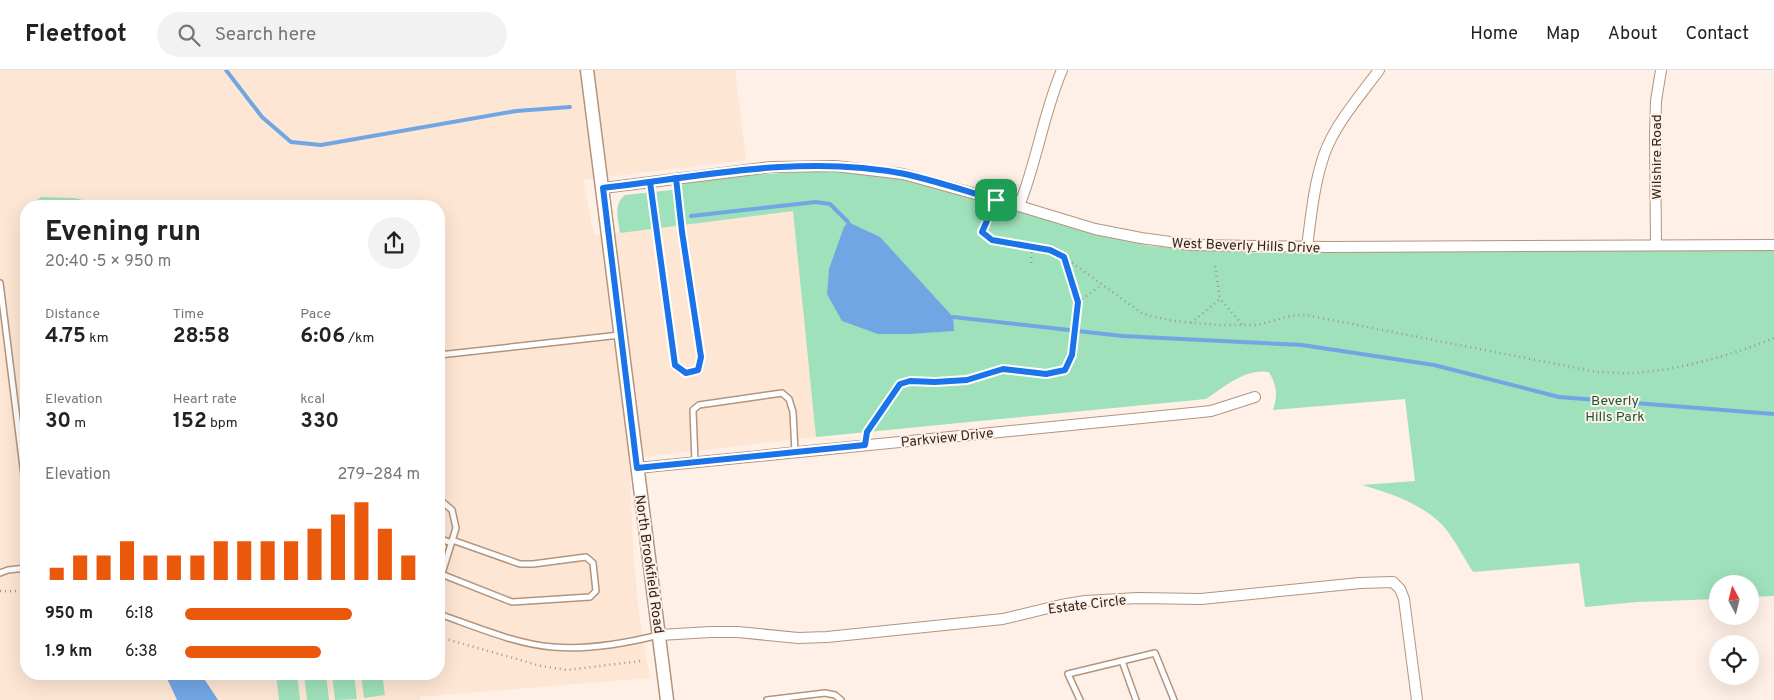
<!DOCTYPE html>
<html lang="en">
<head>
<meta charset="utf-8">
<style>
	:root { --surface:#fff; --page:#f2f2f2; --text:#222; --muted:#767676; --line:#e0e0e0; --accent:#ea580c }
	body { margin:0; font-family:Overpass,sans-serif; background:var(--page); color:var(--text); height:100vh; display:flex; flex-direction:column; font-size:19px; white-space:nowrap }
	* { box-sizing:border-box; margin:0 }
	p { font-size:16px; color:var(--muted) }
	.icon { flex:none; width:28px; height:28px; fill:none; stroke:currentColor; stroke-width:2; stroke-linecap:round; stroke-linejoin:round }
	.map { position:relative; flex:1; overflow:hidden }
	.sheet { position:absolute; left:20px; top:130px; width:425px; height:480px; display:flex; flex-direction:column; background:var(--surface); border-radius:20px; box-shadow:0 5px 20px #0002 }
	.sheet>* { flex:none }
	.needle { width:32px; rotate:353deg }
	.tools { position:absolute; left:1709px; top:505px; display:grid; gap:10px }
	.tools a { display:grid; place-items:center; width:50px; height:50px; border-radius:50%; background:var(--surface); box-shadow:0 5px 20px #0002; font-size:25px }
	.pin { position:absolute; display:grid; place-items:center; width:42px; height:42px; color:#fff; margin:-21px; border-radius:10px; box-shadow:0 2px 8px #0006 }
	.round { display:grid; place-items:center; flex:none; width:52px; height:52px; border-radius:26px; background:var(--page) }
	.headline { display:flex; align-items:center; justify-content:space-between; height:85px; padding:0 25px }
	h1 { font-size:28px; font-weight:700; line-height:38px }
	.figures { display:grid; grid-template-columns:repeat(3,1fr); gap:8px; height:85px; padding:5px 25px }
	.figures div { display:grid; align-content:center }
	.figures b { font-size:21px; font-weight:700 }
	.figures small { font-size:14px; font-weight:400 }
	.figures p { font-size:14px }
	.chart { height:140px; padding:10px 25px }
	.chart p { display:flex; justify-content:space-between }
	.chart svg { width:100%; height:90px; margin-top:5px; stroke:var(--accent); stroke-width:6 }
	ul { padding:0 25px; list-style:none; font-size:16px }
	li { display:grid; grid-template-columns:80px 60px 1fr; align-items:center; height:38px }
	li i { height:12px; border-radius:6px; background:var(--accent) }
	header { display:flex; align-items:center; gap:30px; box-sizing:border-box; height:70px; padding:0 25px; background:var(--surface); border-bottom:1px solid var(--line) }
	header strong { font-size:24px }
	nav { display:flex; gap:28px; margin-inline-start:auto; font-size:18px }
	.search { width:350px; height:45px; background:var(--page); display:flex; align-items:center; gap:12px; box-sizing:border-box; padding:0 18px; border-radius:28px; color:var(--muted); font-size:19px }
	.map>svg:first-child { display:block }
	.built { fill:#fee6d4; fill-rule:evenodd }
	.green { fill:#9ee1ba }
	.water { fill:#71a6e5 }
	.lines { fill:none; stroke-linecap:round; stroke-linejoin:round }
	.stream { stroke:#71a6e5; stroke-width:4 }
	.service-casing { stroke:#b3957d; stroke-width:8 }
	.minor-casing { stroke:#b3957d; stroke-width:12 }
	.tertiary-casing { stroke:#b3957d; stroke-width:15 }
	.path { stroke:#a2958b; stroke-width:2.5; stroke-dasharray:1 4; stroke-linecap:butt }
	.service { stroke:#fff; stroke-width:5 }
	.minor { stroke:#fff; stroke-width:10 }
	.tertiary { stroke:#fff; stroke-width:12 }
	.route-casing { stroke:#fff; stroke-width:10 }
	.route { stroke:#1a73e8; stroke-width:6 }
	.labels { text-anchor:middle; stroke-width:4; stroke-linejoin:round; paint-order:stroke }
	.street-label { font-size:14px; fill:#31251b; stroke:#fef0e6 }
	.park-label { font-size:14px; fill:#18583a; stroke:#fef0e6 }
</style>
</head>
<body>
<header>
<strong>Fleetfoot</strong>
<div class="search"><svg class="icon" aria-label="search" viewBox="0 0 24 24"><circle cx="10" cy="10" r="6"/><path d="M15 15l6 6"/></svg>Search here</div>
<nav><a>Home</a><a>Map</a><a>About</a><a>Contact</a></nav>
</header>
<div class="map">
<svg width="1774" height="630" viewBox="0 0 1774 630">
	<rect width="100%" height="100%" fill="#fef0e6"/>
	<!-- built -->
	<path class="built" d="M0,0H735L746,90L583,110L591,151L595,165L793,141L816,367L629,389L634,494L639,543L650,608L420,627V630H0ZM26,136H439V604H26Z"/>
	<!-- green -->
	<g class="green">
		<path d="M808,101H842L891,106L927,114L1092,164L1150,176L1197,180L1264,183L1774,178V526L1750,527V514H1718L1717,529L1637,532L1585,537L1579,493L1473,502C1464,488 1455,470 1444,457C1424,434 1389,423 1362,415L1415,411L1405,329L1273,340C1278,325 1277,316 1269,302C1246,298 1225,316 1206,329L816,367L793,141L620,163C618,149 613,135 625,125L680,119L684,112L689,110Z"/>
		<polygon points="41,127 75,128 106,136 30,136"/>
		<polygon points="276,604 297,604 300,630 279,630"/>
		<polygon points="304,604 326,604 329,630 307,630"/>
		<polygon points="332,604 354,604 357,629 335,630"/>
		<polygon points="361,604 382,604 385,625 364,628"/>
	</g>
	<!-- water -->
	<g class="water">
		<polygon points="848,152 880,167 953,247 954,261 909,264 878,264 842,251 827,224 829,199 844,157"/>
		<polygon points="165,604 201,604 218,630 177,630"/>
	</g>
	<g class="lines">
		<!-- stream -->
		<g class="stream">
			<polyline points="226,0 262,47 291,72 321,75 516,41 570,37"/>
			<polyline points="691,146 816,132 830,134 848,152"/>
			<polyline points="953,247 1122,266 1302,275 1434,295 1559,327 1774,344"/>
		</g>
		<!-- service casing -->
		<g class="service-casing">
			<g id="service">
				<polyline points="650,112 675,295 686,303 698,300 701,287 682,162 676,108"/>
				<polyline points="0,213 26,421"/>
				<polyline points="439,285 620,265"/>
				<polyline points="695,392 693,340 699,335 782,323 789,329 793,342 795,382"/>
				<polyline points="439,429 452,440 456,458 439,513"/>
				<polyline points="439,468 451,473"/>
				<polyline points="0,503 8,500 26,498"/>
				<polyline points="441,504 512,532 590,527 596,521 593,493 586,487 533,494 520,494 452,470"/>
				<path d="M439,544C474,556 515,574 553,577C586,580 627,573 659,565"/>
				<polyline points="1122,591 1136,630"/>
				<polyline points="767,630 825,623 835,625 841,630"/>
				<polyline points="1080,630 1068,604 1155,583 1174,630"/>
			</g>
		</g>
		<!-- minor casing -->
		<g class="minor-casing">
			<g id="minor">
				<polyline points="603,118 771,97 835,96 903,104 1019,136 1095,159 1141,168 1192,175 1329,177 1774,175"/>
				<path d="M1019,136C1037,92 1043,44 1062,0"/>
				<polyline points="1656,175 1655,65 1656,31 1661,0"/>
				<path d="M1307,177C1311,146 1314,114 1324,85C1335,54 1360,26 1379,0"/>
				<polyline points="637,398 1192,343 1211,341 1255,327"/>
				<polyline points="660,565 710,562 738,562 798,568 827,567 1003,549 1061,535 1085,531 1138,528 1201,529 1360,513 1393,512 1400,519 1404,529 1417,630"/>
			</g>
		</g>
		<!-- tertiary casing -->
		<g class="tertiary-casing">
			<polyline id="tertiary" points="587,0 667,630"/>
		</g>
		<!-- path -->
		<g class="path">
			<path d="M1064,187L1143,244L1173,251L1217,255H1258L1290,246L1306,245L1597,302C1609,302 1623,304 1635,303C1678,300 1734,285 1774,268"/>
			<polyline points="1031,193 1032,177"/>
			<polyline points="1215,196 1220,229"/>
			<polyline points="1078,232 1102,215"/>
			<polyline points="1191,253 1220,229 1242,254"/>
			<polyline points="867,364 900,314 910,311 935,312 967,310 1003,299 1047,304 1065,300 1071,285 1078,232 1064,187 1049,180 991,170 982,162 993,139"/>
			<polyline points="0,521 26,521"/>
			<polyline points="439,567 541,596 567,600 641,591"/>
		</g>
		<!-- service -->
		<use href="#service" class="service"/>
		<!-- minor -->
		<use href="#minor" class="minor"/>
		<!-- tertiary -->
		<use href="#tertiary" class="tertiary"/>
	</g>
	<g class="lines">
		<!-- route casing -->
		<g class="route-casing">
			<path id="route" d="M996,130C966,121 936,111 905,104C821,87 734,100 650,112L675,295L686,303L698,300L701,287L682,162L676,108C652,112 627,115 603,118L637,398L865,375L867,362L900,314L910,311L935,312L967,310L1003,299L1046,304L1065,300L1072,285L1078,232L1064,187L1050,180L992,170L982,162L996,130"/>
		</g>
		<!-- route -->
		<use href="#route" class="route"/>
	</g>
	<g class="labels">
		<!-- street labels -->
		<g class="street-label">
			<text transform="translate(1656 87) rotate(-90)" y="5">Wilshire Road</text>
			<text transform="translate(1246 175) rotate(2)" y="5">West Beverly Hills Drive</text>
			<text transform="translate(947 367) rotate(-6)" y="5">Parkview Drive</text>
			<text transform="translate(650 494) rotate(82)" y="5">North Brookfield Road</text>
			<text transform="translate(1087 534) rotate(-7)" y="5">Estate Circle</text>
		</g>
		<!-- park labels -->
		<g class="park-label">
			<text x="1615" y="335">Beverly<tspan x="1615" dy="16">Hills Park</tspan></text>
		</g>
	</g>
</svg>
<div class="tools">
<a><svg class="needle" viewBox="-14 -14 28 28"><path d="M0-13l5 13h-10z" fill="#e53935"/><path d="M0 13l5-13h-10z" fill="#767676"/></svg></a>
<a><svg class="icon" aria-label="locate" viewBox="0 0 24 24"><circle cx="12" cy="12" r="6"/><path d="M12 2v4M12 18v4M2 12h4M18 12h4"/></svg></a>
</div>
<div class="pin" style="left:996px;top:130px;background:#1e9e55"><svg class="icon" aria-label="arrive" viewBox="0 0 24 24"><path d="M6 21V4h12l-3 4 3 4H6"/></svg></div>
<section class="sheet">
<div class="headline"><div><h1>Evening run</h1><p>20:40 · 5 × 950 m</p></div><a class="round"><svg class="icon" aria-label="share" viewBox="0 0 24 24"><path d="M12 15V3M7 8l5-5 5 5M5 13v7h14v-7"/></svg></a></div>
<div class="figures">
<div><p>Distance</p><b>4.75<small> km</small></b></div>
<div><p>Time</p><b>28:58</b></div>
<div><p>Pace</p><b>6:06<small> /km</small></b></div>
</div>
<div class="figures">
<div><p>Elevation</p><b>30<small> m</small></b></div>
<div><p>Heart rate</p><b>152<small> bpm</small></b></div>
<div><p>kcal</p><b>330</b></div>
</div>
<div class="chart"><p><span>Elevation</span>279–284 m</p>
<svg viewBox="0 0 160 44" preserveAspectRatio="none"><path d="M5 44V38M15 44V32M25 44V32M35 44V25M45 44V32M55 44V32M65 44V32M75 44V25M85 44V25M95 44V25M105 44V25M115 44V19M125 44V12M135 44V6M145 44V19M155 44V32"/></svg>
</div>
<ul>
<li><b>950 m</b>6:18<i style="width:71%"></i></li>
<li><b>1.9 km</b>6:38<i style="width:58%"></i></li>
</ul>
</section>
</div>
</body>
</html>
